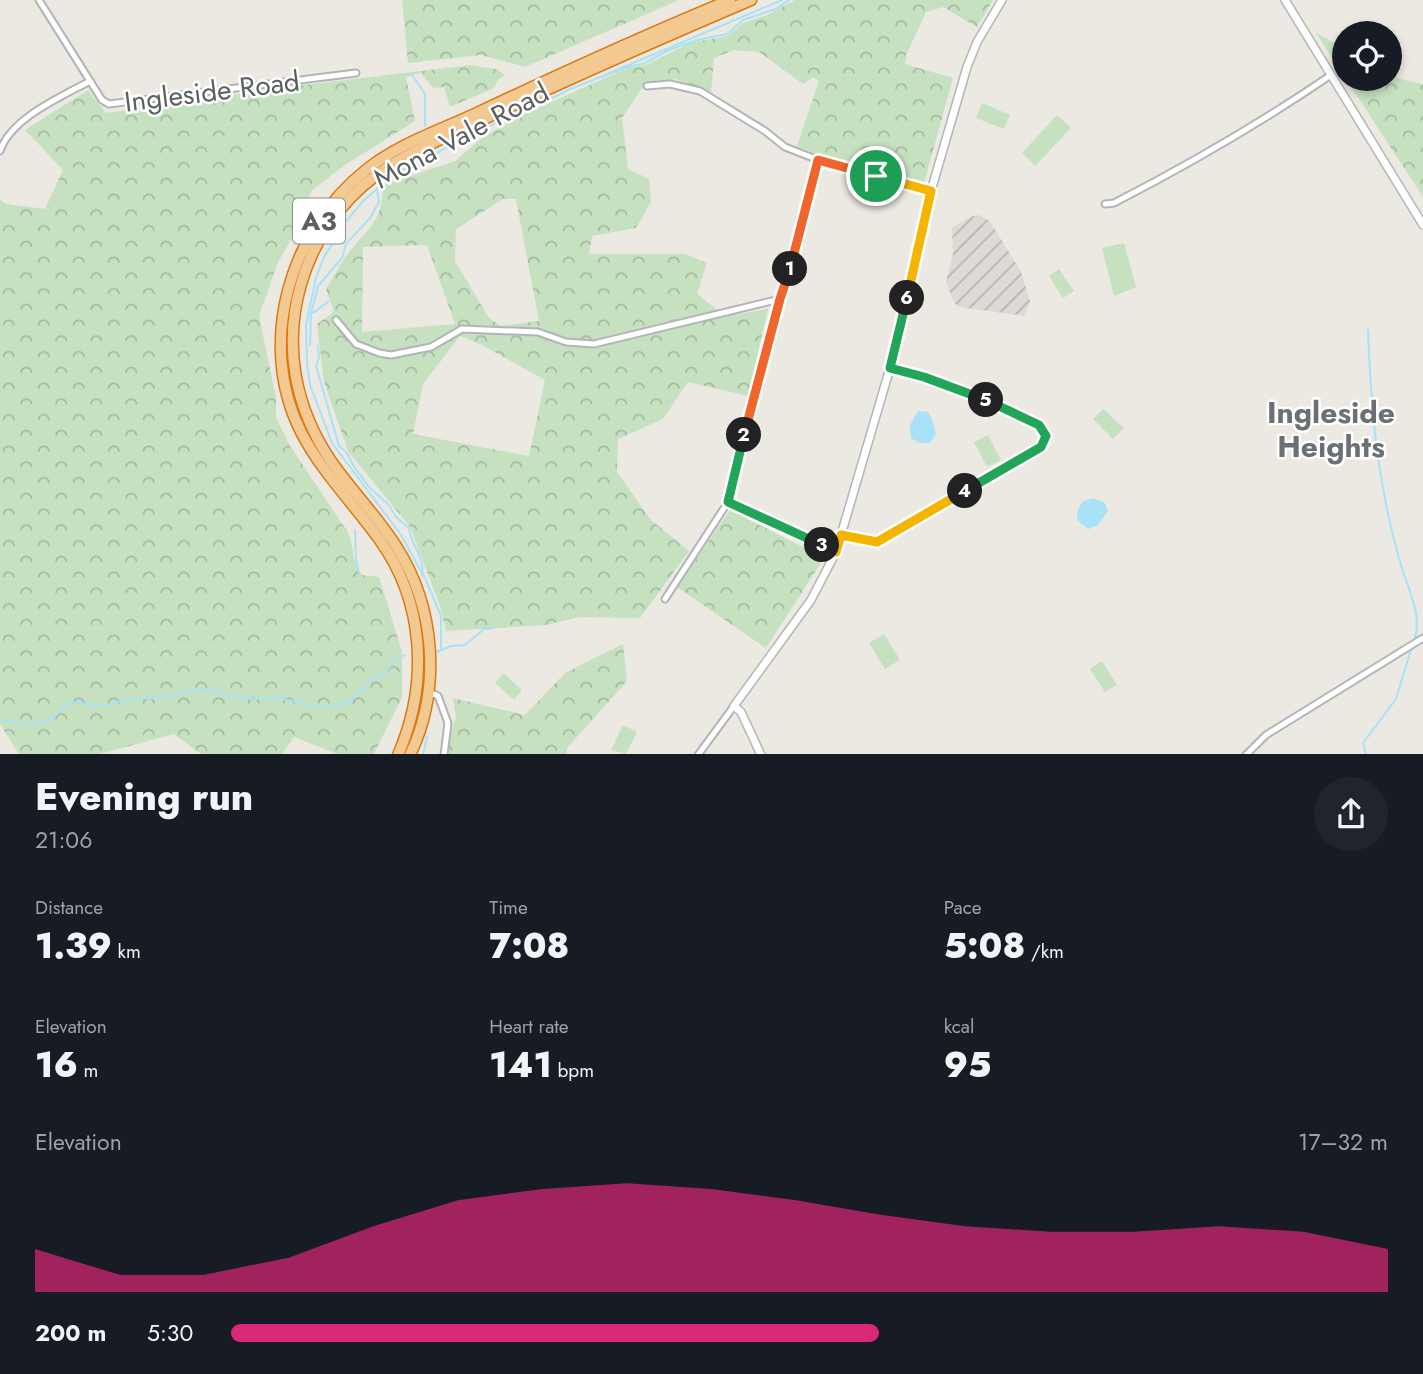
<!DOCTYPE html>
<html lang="en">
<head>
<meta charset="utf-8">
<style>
	:root { --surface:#171b24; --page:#20242c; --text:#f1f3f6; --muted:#9ea1a6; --accent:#db2777 }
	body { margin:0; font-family:Jost,sans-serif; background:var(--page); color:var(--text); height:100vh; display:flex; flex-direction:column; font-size:26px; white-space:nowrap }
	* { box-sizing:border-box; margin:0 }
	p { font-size:23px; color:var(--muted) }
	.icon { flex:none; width:38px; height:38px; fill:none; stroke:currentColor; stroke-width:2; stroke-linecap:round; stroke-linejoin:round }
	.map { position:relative; height:754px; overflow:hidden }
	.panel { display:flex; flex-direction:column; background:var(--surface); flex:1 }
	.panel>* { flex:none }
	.fabs { position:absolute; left:1332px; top:21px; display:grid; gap:14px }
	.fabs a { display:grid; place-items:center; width:70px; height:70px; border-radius:50%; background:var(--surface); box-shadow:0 4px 10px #0003; font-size:35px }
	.pin { position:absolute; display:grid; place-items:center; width:60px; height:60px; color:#fff; margin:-30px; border:4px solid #fff; border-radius:50%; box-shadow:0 2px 7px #0007 }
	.km { position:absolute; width:35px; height:35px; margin:-18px; border-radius:50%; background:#222; color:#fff; font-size:19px; line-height:35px; text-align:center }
	.round { display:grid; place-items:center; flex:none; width:74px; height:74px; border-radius:37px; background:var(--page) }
	.headline { display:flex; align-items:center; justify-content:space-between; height:119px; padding:0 35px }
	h1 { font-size:38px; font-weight:800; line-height:52px }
	.stats { display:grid; grid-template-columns:repeat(3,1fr); gap:10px; height:119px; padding:7px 35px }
	.stats div { display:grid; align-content:center }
	.stats b { font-size:35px; font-weight:800 }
	.stats small { font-size:19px; font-weight:400 }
	.stats p { font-size:19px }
	.chart { height:196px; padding:14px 35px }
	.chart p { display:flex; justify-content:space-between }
	.chart svg { width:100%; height:126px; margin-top:7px; fill:var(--accent); opacity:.7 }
	ul { padding:0 35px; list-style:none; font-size:23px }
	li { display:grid; grid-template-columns:112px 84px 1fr; align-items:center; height:52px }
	li i { height:18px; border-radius:9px; background:var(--accent) }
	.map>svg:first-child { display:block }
	.industrial { fill:url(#industrial-furrows) }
	.forest { fill:url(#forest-crowns); fill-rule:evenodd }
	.park { fill:#c6e1c0 }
	.water { fill:#a7e2f7 }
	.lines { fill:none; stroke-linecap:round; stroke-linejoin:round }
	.stream { stroke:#a7e2f7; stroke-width:2 }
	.street-casing { stroke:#b2b5b8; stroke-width:9 }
	.secondary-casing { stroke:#b1b6b8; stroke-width:10 }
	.highway-casing { stroke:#da7814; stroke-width:13 }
	.street { stroke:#fff; stroke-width:5 }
	.secondary { stroke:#fff; stroke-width:7 }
	.highway { stroke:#f3c992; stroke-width:10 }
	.split-1-casing { stroke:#fff; stroke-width:14 }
	.split-2-casing { stroke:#fff; stroke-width:14 }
	.split-3-casing { stroke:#fff; stroke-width:14 }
	.split-4-casing { stroke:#fff; stroke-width:14 }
	.split-5-casing { stroke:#fff; stroke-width:14 }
	.split-6-casing { stroke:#fff; stroke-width:14 }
	.split-7-casing { stroke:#fff; stroke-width:14 }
	.split-1 { stroke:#f0652b; stroke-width:9 }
	.split-2 { stroke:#f0652b; stroke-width:9 }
	.split-3 { stroke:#22a559; stroke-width:9 }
	.split-4 { stroke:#f5b400; stroke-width:9 }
	.split-5 { stroke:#22a559; stroke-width:9 }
	.split-6 { stroke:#22a559; stroke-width:9 }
	.split-7 { stroke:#f5b400; stroke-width:9 }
	.labels { text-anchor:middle; stroke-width:5; stroke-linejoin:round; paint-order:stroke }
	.shield { fill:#fff; stroke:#8c8f90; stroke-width:2 }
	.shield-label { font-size:26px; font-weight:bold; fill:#5a5f61 }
	.street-label { font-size:28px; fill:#5a5f61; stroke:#fff }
	.neighbourhood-label { font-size:30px; font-weight:bold; fill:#6b7173; stroke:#fff }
</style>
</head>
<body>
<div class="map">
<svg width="1423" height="755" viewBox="0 0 1423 755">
	<defs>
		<pattern id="industrial-furrows" width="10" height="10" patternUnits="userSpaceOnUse" patternTransform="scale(1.75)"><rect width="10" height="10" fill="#dddad6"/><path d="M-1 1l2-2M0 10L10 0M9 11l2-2" fill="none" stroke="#b6b4b1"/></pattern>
		<pattern id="forest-crowns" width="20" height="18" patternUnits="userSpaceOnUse" patternTransform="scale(1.75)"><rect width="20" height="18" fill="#c6e1c0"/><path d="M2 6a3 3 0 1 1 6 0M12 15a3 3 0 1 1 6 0" fill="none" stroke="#a4ba9f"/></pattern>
	</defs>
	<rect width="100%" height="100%" fill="#ece8e2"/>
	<!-- industrial -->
	<polygon class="industrial" points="979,215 990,221 1021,272 1030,301 1025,316 966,308 957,306 953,300 946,282 953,254 952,228 969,217"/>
	<!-- forest -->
	<g class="forest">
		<polygon points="402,0 679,0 525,67 481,55 408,63"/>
		<path d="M795,0H993L977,27L943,7L926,12L906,55L905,64L953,78L924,183L839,163L797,146L819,81L813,77L803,84L759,52L734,50L714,58L711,94L676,79L644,85L622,118L628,169L649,179L651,202L636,228L592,236L589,254H685L707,263L697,294L725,316L768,309L748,396L688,382L663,419L618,439L617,472L651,520L689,551L640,618L580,617L546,625L446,631L440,606L410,527L348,451L324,382L317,324L334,312L326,289C333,278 339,266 346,256C368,227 382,225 383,185L455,161L484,136L531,111L630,67L646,65L690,43L727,36L743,23L767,15ZM503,199H516L539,321L501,326L489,318L455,261L456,229ZM427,245L455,324L362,332L363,247ZM460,336L480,344L545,380L529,456L413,434L423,384Z"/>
		<polygon points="1316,33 1344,48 1344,76"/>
		<path d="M471,65L496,69L505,75L498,80L494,88L450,107L444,87L433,88L421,73L406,77L415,121L345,165L311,191L300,224L278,262L259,316L276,398V417L290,446L347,531C356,548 350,560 362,575L379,577L402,652V697L374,754H337L294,737L282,754H201L174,734L100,754H19L0,724V199L6,204L45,209L63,170L25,130L88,90L106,113L279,88Z"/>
		<polygon points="1390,74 1397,78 1423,84 1423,197 1346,79 1390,79"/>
		<polygon points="730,510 824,558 766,648 677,587"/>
		<polygon points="623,644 627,681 567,748 567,754 442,755 456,718 453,698 525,715 565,673"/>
	</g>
	<!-- park -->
	<g class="park">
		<polygon points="982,103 1010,115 1004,129 976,118"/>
		<polygon points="1057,115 1071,128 1035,166 1022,153"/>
		<polygon points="1124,243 1136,287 1114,296 1102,248"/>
		<polygon points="1059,269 1074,291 1063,298 1049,276"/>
		<polygon points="1103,409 1124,428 1113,439 1093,419"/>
		<polygon points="988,435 1001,460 987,467 974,442"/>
		<polygon points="884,634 900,660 885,669 869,643"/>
		<polygon points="1102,661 1117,685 1105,692 1090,669"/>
		<polygon points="503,673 522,690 514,700 495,683"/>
		<polygon points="623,725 637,732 626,754 611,750"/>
	</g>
	<!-- water -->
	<g class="water">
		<polygon points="918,411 928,412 932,419 936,434 930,443 919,443 911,438 910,425"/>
		<polygon points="1093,498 1104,502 1108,511 1098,525 1088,529 1078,521 1077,512 1082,502"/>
	</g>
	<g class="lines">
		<!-- stream -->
		<g class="stream">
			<polyline points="412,75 425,94 425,126"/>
			<polyline points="593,80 782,0"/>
			<polyline points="376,190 362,202 345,223 324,257 316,278 306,325 307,363 310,385 332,443 401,535 426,580 441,616 441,650"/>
			<polyline points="313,313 329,301"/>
			<path d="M1368,330C1371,411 1378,490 1402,568C1409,592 1423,616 1414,641"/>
			<polyline points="310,345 311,314 318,286 342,258 346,244 370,218 379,202 377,190 381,181 521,110 533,108 570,89 630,66 643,64 669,50 697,40 727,34 743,20 776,9 789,0"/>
			<path d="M318,346L319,358L316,366L339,446L347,453L353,465L369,487L389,505L396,517L409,528C410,544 426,558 422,575"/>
			<polyline points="355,530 356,560 359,573"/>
			<polyline points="437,652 451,646 465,645 484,629 494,628"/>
			<polyline points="0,720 35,725 54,717 64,706 72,702 103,706 125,700 162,697 202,689 251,699 279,698 320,707 335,705 347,703 376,678 387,672 393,662 405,655"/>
			<polyline points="423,755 427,737"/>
			<polyline points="1366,755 1363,743 1396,699 1412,646"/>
		</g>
		<!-- street casing -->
		<g class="street-casing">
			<g id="street">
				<polyline points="39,0 102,100 109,104 356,73"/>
				<polyline points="647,86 670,84 700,91 765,131 785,147 821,161 931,191"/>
				<path d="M0,151C11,118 61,97 90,81"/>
				<path d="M1105,204L1114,203C1188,165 1262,122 1331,75"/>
				<polyline points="336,320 356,344 379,353 391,355 431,347 462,329 538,332 566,342 594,344 780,299"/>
				<polyline points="728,502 836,552"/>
				<path d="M841,535L877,542L1041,447L1046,436C1026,406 927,378 890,368"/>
				<polyline points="665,599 728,502 780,299 787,282 818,160"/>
				<polyline points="428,696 434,694 438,696 448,723 444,755"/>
				<polyline points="698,755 734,706"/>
				<polyline points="1246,755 1266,735 1423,638"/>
			</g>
		</g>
		<!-- secondary casing -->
		<g class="secondary-casing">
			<g id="secondary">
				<polyline points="1285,0 1423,225"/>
				<polyline points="761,755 741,712 734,706 811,600 836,552 890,368 931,191 967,67 977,42 1002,0"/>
			</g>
		</g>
		<!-- highway casing -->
		<g class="highway-casing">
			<g id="highway">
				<path d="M398,755C429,684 425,602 379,539C353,503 321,471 301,432C256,343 290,230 366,170C398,144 441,130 479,112C562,73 645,35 730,0"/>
				<path d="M410,755C442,688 435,607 396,546C377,516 351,490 331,461C295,408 283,346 301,284C313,242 339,203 375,176C409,151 450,136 488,117C575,76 662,38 751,0"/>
			</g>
		</g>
		<!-- street -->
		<use href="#street" class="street"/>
		<!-- secondary -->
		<use href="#secondary" class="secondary"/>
		<!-- highway -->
		<use href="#highway" class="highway"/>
	</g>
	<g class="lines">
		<!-- split-1 casing -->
		<g class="split-1-casing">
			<polyline id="split-1" points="790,269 818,160 876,176"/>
		</g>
		<!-- split-2 casing -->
		<g class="split-2-casing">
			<polyline id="split-2" points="744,435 780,299 790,269"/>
		</g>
		<!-- split-3 casing -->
		<g class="split-3-casing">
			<polyline id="split-3" points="744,435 728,502 822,545"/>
		</g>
		<!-- split-4 casing -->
		<g class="split-4-casing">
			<polyline id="split-4" points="822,545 836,552 841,535 877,542 965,491"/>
		</g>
		<!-- split-5 casing -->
		<g class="split-5-casing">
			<polyline id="split-5" points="965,491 1041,447 1046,436 1039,425 986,400"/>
		</g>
		<!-- split-6 casing -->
		<g class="split-6-casing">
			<polyline id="split-6" points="907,298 890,368 924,377 986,400"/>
		</g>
		<!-- split-7 casing -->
		<g class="split-7-casing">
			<polyline id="split-7" points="876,176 931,191 907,298"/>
		</g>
		<!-- split-1 -->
		<use href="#split-1" class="split-1"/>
		<!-- split-2 -->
		<use href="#split-2" class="split-2"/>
		<!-- split-3 -->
		<use href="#split-3" class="split-3"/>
		<!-- split-4 -->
		<use href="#split-4" class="split-4"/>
		<!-- split-5 -->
		<use href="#split-5" class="split-5"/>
		<!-- split-6 -->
		<use href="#split-6" class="split-6"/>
		<!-- split-7 -->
		<use href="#split-7" class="split-7"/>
	</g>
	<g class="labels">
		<!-- shield labels -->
		<rect class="shield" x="293" y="198.5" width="52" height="45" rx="5"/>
		<g class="shield-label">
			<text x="319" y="230">A3</text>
		</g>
		<!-- street labels -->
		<g class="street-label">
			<text transform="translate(212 91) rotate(-7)" y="10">Ingleside Road</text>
			<text transform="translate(461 135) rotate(-28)" y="10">Mona Vale Road</text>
		</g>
		<!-- neighbourhood labels -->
		<g class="neighbourhood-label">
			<text x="1331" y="423">Ingleside<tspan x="1331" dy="34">Heights</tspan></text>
		</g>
	</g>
</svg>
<div class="fabs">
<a><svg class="icon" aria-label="locate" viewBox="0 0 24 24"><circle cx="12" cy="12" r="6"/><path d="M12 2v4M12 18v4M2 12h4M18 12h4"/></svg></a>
</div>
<div class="pin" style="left:876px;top:176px;background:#1e9e55"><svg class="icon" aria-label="arrive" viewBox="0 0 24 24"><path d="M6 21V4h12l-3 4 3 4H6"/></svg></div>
<b class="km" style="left:790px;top:269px">1</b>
<b class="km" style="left:744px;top:435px">2</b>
<b class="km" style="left:822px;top:545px">3</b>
<b class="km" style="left:965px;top:491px">4</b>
<b class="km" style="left:986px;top:400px">5</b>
<b class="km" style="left:907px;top:298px">6</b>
</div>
<section class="panel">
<div class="headline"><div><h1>Evening run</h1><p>21:06</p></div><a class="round"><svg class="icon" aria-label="share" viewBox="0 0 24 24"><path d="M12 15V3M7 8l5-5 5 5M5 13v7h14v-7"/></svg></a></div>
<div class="stats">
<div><p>Distance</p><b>1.39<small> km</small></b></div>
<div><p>Time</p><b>7:08</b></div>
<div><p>Pace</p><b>5:08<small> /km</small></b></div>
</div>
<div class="stats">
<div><p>Elevation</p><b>16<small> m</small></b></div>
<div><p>Heart rate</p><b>141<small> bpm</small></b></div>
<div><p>kcal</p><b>95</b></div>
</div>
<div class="chart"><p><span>Elevation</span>17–32 m</p>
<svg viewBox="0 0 160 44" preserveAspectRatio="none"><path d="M0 44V29L10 38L20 38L30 32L40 21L50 12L60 8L70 6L80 8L90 12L100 17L110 21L120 23L130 23L140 21L150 23L160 29V44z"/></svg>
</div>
<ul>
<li><b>200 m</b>5:30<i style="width:56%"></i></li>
</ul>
</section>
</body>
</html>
